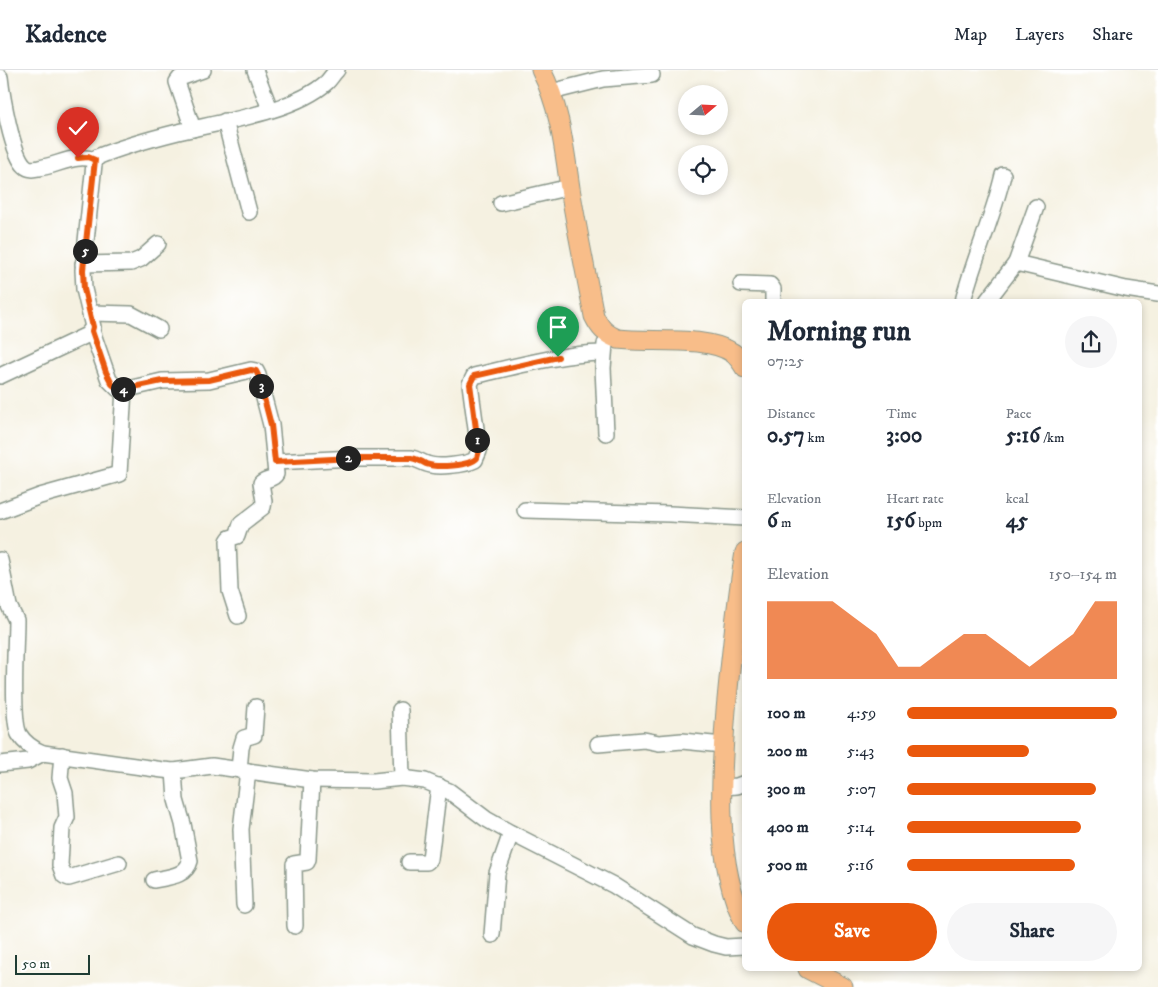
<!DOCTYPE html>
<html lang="en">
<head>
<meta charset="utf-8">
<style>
	:root { --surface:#fff; --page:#f6f6f7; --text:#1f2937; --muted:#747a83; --line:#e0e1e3; --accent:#ea580c }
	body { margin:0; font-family:"IM FELL DW Pica",serif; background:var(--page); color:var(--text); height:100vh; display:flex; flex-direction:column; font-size:19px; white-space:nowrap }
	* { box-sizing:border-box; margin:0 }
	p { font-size:16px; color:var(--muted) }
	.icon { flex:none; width:28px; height:28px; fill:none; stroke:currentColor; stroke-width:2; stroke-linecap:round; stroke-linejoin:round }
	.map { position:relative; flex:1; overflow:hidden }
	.drawer { position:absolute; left:742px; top:229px; width:400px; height:672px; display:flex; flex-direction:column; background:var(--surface); border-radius:8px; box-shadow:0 2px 8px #0003 }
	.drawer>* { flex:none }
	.needle { width:32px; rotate:71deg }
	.tools { position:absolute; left:678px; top:15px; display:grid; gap:10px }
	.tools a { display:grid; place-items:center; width:50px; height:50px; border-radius:50%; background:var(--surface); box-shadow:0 2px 8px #0003; font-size:25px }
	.scale { position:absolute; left:15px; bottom:12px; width:75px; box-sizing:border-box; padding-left:5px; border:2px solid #1f3d34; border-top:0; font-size:14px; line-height:18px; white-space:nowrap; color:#1f3d34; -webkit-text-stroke:4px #fff; paint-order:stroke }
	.pin { position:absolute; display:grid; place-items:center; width:42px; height:42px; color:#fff; margin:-51px -21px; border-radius:50% 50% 50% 0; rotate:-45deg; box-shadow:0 0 5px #0007 }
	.pin .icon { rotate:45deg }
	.km { position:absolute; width:25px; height:25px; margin:-12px; border-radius:50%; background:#222; color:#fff; font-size:14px; line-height:25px; text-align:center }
	.round { display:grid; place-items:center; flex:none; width:52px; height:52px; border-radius:26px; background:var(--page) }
	.head { display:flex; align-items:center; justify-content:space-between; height:85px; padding:0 25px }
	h1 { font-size:28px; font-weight:700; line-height:38px }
	.stats { display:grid; grid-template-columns:repeat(3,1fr); gap:8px; height:85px; padding:5px 25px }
	.stats div { display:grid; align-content:center }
	.stats b { font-size:21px; font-weight:700 }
	.stats small { font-size:14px; font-weight:400 }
	.stats p { font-size:14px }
	.chart { height:140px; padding:10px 25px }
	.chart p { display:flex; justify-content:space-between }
	.chart svg { width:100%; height:90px; margin-top:5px; fill:var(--accent); opacity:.7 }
	.primary-button { display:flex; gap:10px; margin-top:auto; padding:10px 25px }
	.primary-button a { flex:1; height:58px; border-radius:30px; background:var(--accent); color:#fff; font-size:20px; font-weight:700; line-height:58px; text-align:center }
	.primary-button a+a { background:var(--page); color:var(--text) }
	ul { padding:0 25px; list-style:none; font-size:16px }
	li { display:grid; grid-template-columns:80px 60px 1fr; align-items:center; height:38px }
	li i { height:12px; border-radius:6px; background:var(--accent) }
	header { display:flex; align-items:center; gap:30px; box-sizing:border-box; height:70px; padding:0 25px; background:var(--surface); border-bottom:1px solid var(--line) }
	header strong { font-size:24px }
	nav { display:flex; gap:28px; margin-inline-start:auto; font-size:18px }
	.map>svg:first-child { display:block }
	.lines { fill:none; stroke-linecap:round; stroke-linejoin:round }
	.minor-casing { stroke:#8a978a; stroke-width:18 }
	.major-casing { stroke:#8a978a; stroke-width:21 }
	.minor { stroke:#fff; stroke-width:15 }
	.major { stroke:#f8bd89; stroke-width:19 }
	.route-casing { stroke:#fff; stroke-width:10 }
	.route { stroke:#ea580c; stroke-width:6 }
</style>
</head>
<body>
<header>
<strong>Kadence</strong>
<nav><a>Map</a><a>Layers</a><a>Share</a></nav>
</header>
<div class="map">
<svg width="1158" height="917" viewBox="0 0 1158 917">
	<rect width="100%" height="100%" fill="#fff"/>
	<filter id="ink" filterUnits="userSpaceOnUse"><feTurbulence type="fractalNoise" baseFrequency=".02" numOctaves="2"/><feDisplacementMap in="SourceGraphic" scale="10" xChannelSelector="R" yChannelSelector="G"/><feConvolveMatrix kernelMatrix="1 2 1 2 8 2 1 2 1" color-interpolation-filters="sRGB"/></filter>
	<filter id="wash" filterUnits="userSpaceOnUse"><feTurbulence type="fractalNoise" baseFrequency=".0096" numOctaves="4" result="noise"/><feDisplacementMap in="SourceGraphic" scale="20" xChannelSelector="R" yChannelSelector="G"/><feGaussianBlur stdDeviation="1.12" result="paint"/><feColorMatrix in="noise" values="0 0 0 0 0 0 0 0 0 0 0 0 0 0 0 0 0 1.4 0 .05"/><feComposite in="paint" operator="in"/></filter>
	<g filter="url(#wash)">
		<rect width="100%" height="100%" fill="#f5f1e1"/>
	</g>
	<g filter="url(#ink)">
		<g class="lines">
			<!-- minor casing -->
			<g class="minor-casing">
				<g id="minor">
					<polyline points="255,0 270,39"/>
					<path d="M0,7C2,25 12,85 25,96C29,100 34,99 39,98C59,95 76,83 95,90"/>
					<polyline points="551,22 603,9 652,5"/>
					<polyline points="225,51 249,142"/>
					<polyline points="193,59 177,12 180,8 203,0"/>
					<polyline points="501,133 570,117"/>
					<polyline points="1016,193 1036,137"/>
					<polyline points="83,194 131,193 141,189 158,174"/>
					<polyline points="741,214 770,215 773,219 773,231"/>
					<path d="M963,231C974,188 993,148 1003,105"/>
					<polyline points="987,231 1016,193 1126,219 1158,224"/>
					<polyline points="90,243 131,244 159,259"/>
					<path d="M92,261L109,310L118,319L132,318L162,311L209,310L251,300L256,301L258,305L271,355L276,404C273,410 265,408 261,413L264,431L263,437L241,454L237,466L230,468L228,471L230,521L238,546"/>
					<polyline points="605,274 603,298 606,363"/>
					<path d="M0,306L87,265L93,257L84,219L83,200L94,94L97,87C124,76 150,69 178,62C221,52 294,42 327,12C330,9 333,4 337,0"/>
					<path d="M275,392L353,388H411C417,389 421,392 427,394C437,398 465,395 475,390L479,381L470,314L474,306C517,296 559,284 603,283"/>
					<polyline points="525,440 670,444 745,448"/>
					<polyline points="0,441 40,426 119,404 124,319"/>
					<path d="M0,490L9,536L16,550C16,572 11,648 19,664C25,674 33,679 43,683L163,700L174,701L212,696L312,710L374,711L402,708L425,711L449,721L486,749L511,763L613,815L693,866L714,874L726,877L745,876"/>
					<polyline points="400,640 402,708"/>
					<polyline points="598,674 644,670 659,673 682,671 723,675"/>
					<polyline points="62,685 60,708 65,723 67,747 62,758 60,795 64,806 69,808 119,793"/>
					<polyline points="0,694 28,691 43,683"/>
					<polyline points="239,700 241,678 244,668 254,665 256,637"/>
					<polyline points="722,717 737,716 745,713"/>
					<polyline points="409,792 427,792 430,789 439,716"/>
					<path d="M154,810C167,807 186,807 190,791L183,754L176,730L174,701"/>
					<polyline points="244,835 241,759 248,701"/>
					<polyline points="295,856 294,794 307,792 308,789 312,710"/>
					<polyline points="492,865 497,803 511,763"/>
				</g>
			</g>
			<!-- major casing -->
			<g class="major-casing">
				<g id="major">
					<path d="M541,0C560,37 564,77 570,118C577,161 586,203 594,246C600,258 605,264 618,269C650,273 707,265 733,283C738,287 742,293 745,298"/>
					<path d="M745,482C736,535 731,587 726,640C721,703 714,796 745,853"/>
					<polyline points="808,899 843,917"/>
				</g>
			</g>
			<!-- minor -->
			<use href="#minor" class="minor"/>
			<!-- major -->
			<use href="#major" class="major"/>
		</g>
	</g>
	<g class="lines" filter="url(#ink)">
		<!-- route casing -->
		<g class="route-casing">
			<path id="route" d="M78,88L88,87L95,90L83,200L84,219L93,257L92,261L106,302L112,314L118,319H124L162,311L209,310L251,300L256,301L258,305L271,355L275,392L352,388H411C417,389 421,391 426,394C437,398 470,396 477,388L479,381L470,314L474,306L558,287"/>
		</g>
		<!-- route -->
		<use href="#route" class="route"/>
	</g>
</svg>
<div class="tools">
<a><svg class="needle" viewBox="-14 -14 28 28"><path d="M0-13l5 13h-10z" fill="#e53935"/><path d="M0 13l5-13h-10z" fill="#747a83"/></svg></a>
<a><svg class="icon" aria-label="locate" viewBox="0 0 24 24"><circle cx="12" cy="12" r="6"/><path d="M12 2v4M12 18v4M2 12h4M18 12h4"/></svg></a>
</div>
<div class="scale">50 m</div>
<div class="pin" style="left:558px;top:287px;background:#1e9e55"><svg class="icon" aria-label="arrive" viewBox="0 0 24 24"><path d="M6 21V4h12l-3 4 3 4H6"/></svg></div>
<div class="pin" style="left:78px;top:88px;background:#d93025"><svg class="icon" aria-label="check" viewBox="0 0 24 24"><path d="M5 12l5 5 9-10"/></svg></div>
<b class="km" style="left:477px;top:370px">1</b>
<b class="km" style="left:348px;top:388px">2</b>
<b class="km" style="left:261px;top:316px">3</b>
<b class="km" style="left:123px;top:319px">4</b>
<b class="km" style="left:85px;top:181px">5</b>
<section class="drawer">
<div class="head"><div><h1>Morning run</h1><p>07:25</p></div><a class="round"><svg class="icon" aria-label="share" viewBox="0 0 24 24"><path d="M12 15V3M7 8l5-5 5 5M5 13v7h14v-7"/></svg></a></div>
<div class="stats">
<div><p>Distance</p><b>0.57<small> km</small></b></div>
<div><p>Time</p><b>3:00</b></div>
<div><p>Pace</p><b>5:16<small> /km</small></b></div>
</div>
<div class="stats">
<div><p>Elevation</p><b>6<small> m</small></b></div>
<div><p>Heart rate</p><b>156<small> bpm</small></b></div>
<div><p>kcal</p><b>45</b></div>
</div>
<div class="chart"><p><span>Elevation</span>150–154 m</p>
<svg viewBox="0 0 160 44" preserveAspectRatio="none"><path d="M0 44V6L10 6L20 6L30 6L40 14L50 22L60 38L70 38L80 30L90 22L100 22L110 30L120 38L130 30L140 22L150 6L160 6V44z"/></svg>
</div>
<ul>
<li><b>100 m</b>4:59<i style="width:100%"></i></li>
<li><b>200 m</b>5:43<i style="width:58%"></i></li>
<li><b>300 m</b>5:07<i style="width:90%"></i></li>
<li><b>400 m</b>5:14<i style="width:83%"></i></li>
<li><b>500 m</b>5:16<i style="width:80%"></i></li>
</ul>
<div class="primary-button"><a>Save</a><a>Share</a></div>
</section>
</div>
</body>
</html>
